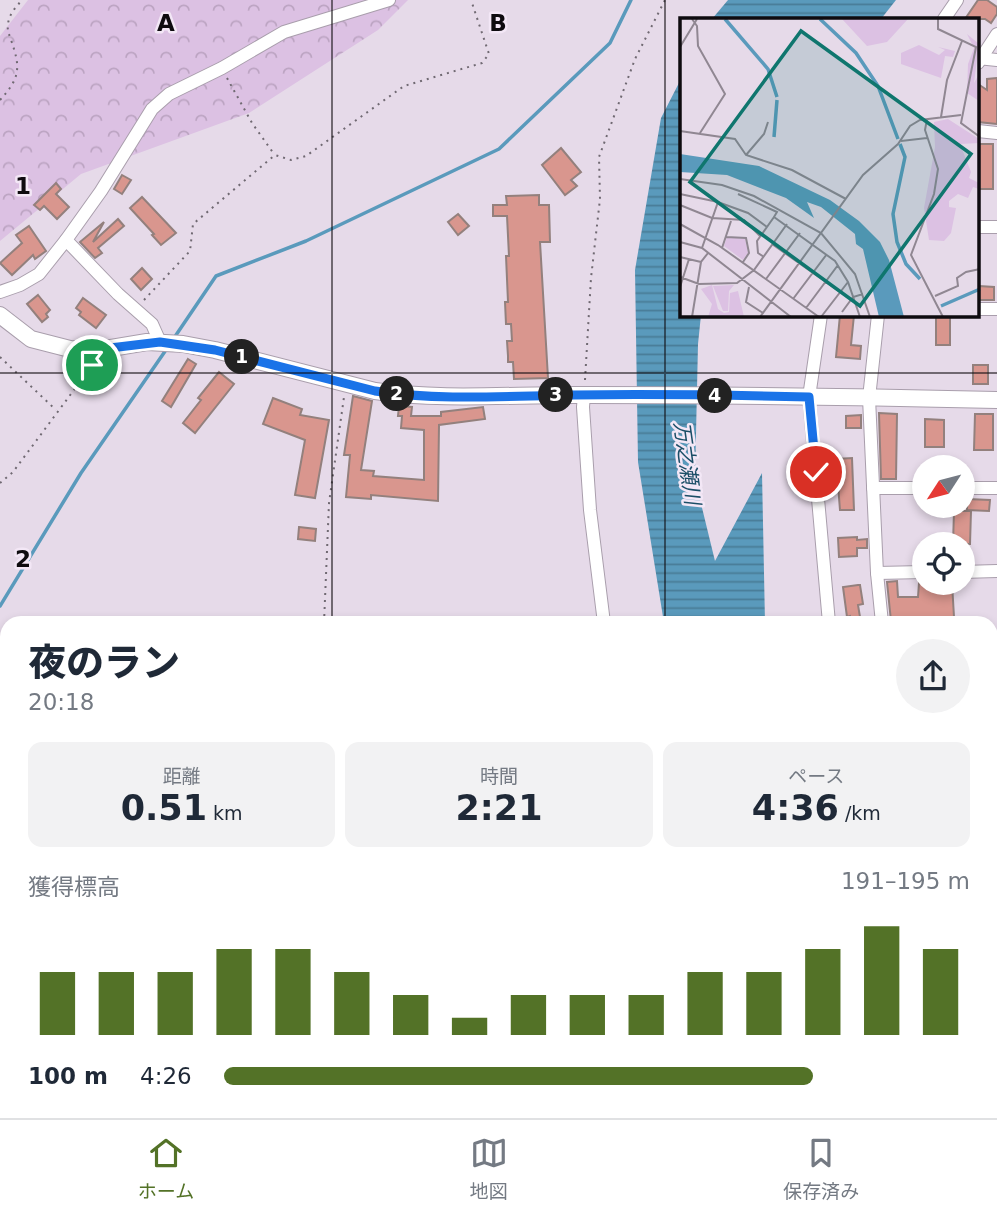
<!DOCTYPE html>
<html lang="ja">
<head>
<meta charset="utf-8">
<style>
	:root { --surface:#fff; --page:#f2f2f3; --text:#1f2937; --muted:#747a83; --line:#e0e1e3; --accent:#537227 }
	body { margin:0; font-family:"DejaVu Sans","Noto Sans JP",sans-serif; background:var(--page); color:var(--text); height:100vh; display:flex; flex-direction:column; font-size:26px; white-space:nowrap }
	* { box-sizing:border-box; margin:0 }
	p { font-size:23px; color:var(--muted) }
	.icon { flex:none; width:38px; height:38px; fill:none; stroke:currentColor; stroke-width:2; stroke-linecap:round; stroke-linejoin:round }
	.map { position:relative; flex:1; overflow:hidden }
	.panel { position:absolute; left:0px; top:616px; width:998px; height:502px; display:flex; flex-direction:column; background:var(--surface); border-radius:21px 21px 0 0; box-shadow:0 4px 10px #0003 }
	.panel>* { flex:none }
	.needle { width:46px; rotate:234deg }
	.fabs { position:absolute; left:912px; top:455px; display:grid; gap:14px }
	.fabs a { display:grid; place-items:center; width:63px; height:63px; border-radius:50%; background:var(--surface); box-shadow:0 4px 10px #0003; font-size:35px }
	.pin { position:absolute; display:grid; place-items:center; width:60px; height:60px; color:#fff; margin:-30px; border:4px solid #fff; border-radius:50%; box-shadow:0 2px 7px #0007 }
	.km { position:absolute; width:35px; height:35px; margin:-18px; border-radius:50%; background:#222; color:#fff; font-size:19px; line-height:35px; text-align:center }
	.round { display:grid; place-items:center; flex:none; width:74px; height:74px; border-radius:37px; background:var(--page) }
	.summary { display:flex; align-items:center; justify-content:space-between; height:119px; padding:0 28px }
	h1 { font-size:38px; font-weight:800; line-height:52px }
	.stats { display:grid; grid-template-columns:repeat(3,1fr); gap:10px; height:119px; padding:7px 28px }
	.stats div { display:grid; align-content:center; border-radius:14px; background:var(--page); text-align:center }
	.stats b { font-size:35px; font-weight:800 }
	.stats small { font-size:19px; font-weight:400 }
	.stats p { font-size:19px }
	.chart { height:196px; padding:14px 28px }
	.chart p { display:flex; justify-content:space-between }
	.chart svg { width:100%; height:126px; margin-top:7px; stroke:var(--accent); stroke-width:6 }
	ul { padding:0 28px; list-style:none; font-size:23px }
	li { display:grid; grid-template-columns:112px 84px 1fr; align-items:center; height:52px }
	li i { height:18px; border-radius:9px; background:var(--accent) }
	.menu { display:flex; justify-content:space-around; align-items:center; height:98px; border-top:2px solid var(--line); background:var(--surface); font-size:19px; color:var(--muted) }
	.menu a { display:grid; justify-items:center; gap:4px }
	.menu .current { color:var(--accent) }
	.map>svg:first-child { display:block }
	.forest { fill:url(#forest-crowns) }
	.water { fill:url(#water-rules) }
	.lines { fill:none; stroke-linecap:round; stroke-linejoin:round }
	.stream { stroke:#5a9abc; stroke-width:3.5 }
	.building { fill:#d9968e; stroke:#93807d; stroke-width:2 }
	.minor-casing { stroke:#a99eac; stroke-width:14 }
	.tertiary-casing { stroke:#a99eac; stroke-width:18 }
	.path { stroke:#706972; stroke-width:2; stroke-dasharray:2 5; stroke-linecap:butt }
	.minor { stroke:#fff; stroke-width:12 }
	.tertiary { stroke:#fff; stroke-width:16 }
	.route-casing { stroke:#fff; stroke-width:14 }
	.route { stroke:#1a73e8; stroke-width:9 }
	.grid { fill:none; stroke:#0e0b0f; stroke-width:2; stroke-opacity:0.55 }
	.labels { text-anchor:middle; stroke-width:5; stroke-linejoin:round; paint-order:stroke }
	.water-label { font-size:21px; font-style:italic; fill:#1b4e67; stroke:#f3e7f6 }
	.inset-river { fill:none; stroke:#5a9abc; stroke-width:3.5 }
	.inset-road { fill:none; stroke:#908792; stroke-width:2 }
	.view { fill:#0f766e; fill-opacity:0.15; stroke:#0f766e; stroke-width:3.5 }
	.inset-edge { fill:none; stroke:#0e0b0f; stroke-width:3.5 }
	.grid-label { font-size:23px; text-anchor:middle; font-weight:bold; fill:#0e0b0f; stroke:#f3e7f6; stroke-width:5; stroke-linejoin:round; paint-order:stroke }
</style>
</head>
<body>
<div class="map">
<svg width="997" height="1118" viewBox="0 0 997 1118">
	<defs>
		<pattern id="forest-crowns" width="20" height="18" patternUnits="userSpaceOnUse" patternTransform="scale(1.75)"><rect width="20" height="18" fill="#dcc1e3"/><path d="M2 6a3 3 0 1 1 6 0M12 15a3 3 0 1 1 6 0" fill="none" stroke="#bca4c2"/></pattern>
		<pattern id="water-rules" width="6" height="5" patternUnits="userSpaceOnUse" patternTransform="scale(1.75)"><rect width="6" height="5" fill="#5a9abc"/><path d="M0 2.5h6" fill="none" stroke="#497c97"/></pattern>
	</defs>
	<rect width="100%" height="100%" fill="#e6dae9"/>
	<!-- forest -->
	<polygon class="forest" points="28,0 408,0 378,30 249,113 81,174 0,241 0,36"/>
	<!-- water -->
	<g class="water">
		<polygon points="728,0 896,0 881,19 712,19"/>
		<polygon points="682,77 682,315 701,315 698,344 695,479 715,561 762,473 765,623 664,623 638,462 635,270 661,118"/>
		<polygon points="825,1111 924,1111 929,1118 828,1118"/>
	</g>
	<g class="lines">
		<!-- stream -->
		<g class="stream">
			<polyline points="174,338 216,276 306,241 499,149 610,43 631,0"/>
			<polyline points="0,606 81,473 168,347"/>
			<polyline points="279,1118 283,1111"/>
		</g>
	</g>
	<!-- building -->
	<g class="building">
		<polygon points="978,0 987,0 997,7 997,14 991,23 985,19 965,19"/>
		<polygon points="997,78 997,124 978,122 978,84 987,90 987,79"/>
		<rect x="978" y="144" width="15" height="45"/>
		<polygon points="561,148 581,172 571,180 577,186 565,195 542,165"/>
		<polygon points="122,175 131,180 122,194 114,189"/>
		<polygon points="56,183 61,189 56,194 69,207 57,219 44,206 40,210 34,205"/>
		<polygon points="539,195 539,205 549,205 550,242 540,242 548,378 514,379 513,362 508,362 508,356 507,341 512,341 511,324 506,324 505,302 508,302 506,256 509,256 507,216 493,216 493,205 507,205 506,196"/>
		<polygon points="142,197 176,233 161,245 152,235 154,234 130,208"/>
		<polygon points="458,214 469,226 458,235 448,222"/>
		<polygon points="118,219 124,226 98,248 102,253 95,258 80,242 104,222 93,242"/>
		<polygon points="29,226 46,251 35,259 33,255 12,275 0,263 22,243 16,235"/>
		<polygon points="142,268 152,279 141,290 131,279"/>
		<polygon points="979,286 994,287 994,300 979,300"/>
		<polygon points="38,295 50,310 46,314 48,317 42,322 27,304"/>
		<polygon points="83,298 106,315 96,328 79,315 81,312 76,308"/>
		<polygon points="840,315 854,315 851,345 861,346 860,359 836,357"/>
		<rect x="936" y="315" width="14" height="30"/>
		<polygon points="188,359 196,364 171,407 162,401"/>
		<rect x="973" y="365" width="15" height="19"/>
		<polygon points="219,372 234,384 195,433 183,423 201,400 198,398"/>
		<polygon points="353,396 372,401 361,470 374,471 373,476 424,480 424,430 401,428 402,416 398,416 399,406 412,407 411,416 441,416 441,412 483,407 485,419 439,425 438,501 371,495 371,499 346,497 350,455 344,455"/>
		<polygon points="273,398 302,409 300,415 329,420 315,498 295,495 305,440 263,424"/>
		<polygon points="879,413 897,414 896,479 881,479"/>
		<polygon points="975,414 993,414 993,450 974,450"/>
		<polygon points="861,415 861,428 846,428 846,416"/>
		<polygon points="925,419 944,420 944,447 925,447"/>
		<polygon points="852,458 854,510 840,510 836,459"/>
		<polygon points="967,499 990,500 989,511 967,510"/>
		<polygon points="954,511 971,511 970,544 953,544"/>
		<polygon points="299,527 316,529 315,541 298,539"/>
		<polygon points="857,537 857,540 867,539 867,548 857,548 857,556 839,557 838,538"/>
		<polygon points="897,581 898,597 918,597 919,583 952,583 954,617 929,617 929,623 891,621 887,582"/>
		<polygon points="858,585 860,585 863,604 858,605 861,623 851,623 850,616 847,617 843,587"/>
	</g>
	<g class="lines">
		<!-- minor casing -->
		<g class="minor-casing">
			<g id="minor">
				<polyline points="944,19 957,0"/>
				<polyline points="978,58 997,60"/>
				<polyline points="978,63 997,34"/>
				<polyline points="978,131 997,133"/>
				<polyline points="978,227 997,227"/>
				<polyline points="66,240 118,294 152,324 160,342"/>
				<polyline points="0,292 20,285 39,274 66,240 101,191 152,109 169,94 222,68 284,32 389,0"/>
				<polyline points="978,309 997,309"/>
				<polyline points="821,315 809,397 829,623"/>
				<polyline points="878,315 869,398 877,573 882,623"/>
				<polyline points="584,395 583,407 590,510 604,623"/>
				<polyline points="873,488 924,488"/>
				<polyline points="962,488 997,488"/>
				<polyline points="962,572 997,571"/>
				<polyline points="877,573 924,572"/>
				<polyline points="990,650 997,650"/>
				<polyline points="990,740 997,708"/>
				<polyline points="990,772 997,790"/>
				<polyline points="990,926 995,940 997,940"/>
				<polyline points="990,1066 997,1063"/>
				<polyline points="691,1111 694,1118"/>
				<polyline points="987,1111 990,1118"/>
			</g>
		</g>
		<!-- tertiary casing -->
		<g class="tertiary-casing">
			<path id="tertiary" d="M0,315L31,339L70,349L99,350L147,342L183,344L215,350L375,391C445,401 516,394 587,395C724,395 860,397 997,400"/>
		</g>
		<!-- path -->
		<g class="path">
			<polyline points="227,78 252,123 274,154"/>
			<path d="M0,100C20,78 21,68 11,40C9,34 7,30 8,24C9,14 16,7 22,0"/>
			<polyline points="144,300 190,251 193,224 275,155 291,160 306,156 404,86 482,63 489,54 471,0"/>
			<polyline points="0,357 56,410"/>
			<polyline points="585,380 591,278 600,199 599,157 635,59 665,0"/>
			<polyline points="0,483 13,472 94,363"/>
			<polyline points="324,623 329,503 344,397"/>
			<polyline points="0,1047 7,1047"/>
			<polyline points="501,1111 501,1118"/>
			<polyline points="224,1118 227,1111"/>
		</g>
		<!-- minor -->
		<use href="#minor" class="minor"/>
		<!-- tertiary -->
		<use href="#tertiary" class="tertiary"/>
	</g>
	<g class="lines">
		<!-- route casing -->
		<g class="route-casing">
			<path id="route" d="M92,365L110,348L160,342L215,350L375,391C440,401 507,396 573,395C652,394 731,395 809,397L816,472"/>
		</g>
		<!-- route -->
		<use href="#route" class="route"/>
	</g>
	<!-- grid -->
	<path class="grid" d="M332,0V623M665,0V623M0,373H997M0,745H7M990,745H997M332,1111V1118M665,1111V1118"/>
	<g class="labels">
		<!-- water labels -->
		<g class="water-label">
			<text transform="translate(687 463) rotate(82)" y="7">万之瀬川</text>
		</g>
	</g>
	<!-- overview -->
	<g transform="translate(680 18)">
		<rect width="299" height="299" fill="#e6dae9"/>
		<path d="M162,1H228L207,24L187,28ZM287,16L299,26L294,65L299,56V83L287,75L288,46L294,30ZM239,27L259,37L265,32L258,29L275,33L273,39L265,38L261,60L221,46V35ZM268,101L299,121V125L280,126L291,154L289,160L299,165V171L293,169L288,180L278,176L269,183V189L276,190L271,215L264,223L249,222L244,190L255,129L254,104ZM32,267L38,291L44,295L49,294L50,275L58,273L64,299H28L32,286L21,271Z" fill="#dcc1e3"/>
		<path d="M54,267L49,273L48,293H43L33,268Z" fill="#dcc1e3"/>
		<path d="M47,219L65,221L68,235L63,242L44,228Z" fill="#dcc1e3"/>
		<path d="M0,136L79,148L150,182L179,203L200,224L209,242L224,299H199L183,231L176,226L175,216L141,189L127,184L134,200L106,180L47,157L0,154Z" fill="#5a9abc"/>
		<path class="inset-river" d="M45,1L88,51L97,79M140,1L176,35L198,68L218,121M94,119L97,82M220,126L225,139L213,196L217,224L226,246L240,261M261,288L300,271"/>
		<path class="inset-road" d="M12,1L17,8L18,28L45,76L20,115M258,1V11L296,29L281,105L300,119M0,29L17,1M261,99L267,62L282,23M247,101L245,112L258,151L254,176L231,237L263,299M0,113L55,121L66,137L112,152L166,181M221,123L247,120M66,137L84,116L88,104M0,161L42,167L74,178L141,215L175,256L190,299M0,176L38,184M58,176L97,194L94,199L155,243L168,264L180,299M0,187L32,200L64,202L80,218M0,206L38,227L139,299M46,219L66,220L69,235L63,244M0,224L22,230L111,299M92,226L160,274M22,230L38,184L68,195L87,209M42,230L51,203M0,239L21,244M84,239L78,235L77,223L94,199M0,259L19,266L57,265L74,252L107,206M86,261L120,215M0,269L9,241M69,269L66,284L83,295M255,278L278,268L277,260L286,254L300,251M113,281L147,236M126,290L158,247M162,294L173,279L183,276M12,299L21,244L28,235M80,299L183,157L218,126L230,108L240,102L281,97M141,299L168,264"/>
		<path class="view" d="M121,13L291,136L180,288L10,164Z"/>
		<rect width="299" height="299" class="inset-edge"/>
	</g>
	<g class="grid-label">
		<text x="166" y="31">A</text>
		<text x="498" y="31">B</text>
		<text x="23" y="194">1</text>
		<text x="23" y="567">2</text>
	</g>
</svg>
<div class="fabs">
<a><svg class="needle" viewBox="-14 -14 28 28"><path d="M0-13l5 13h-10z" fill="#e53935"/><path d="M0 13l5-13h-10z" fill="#747a83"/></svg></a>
<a><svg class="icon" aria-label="locate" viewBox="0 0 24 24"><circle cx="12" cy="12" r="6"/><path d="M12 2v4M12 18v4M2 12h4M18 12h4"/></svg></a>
</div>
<div class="pin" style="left:92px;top:365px;background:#1e9e55"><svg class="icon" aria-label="arrive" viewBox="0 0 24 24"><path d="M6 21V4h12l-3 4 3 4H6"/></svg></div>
<div class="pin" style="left:816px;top:472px;background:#d93025"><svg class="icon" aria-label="check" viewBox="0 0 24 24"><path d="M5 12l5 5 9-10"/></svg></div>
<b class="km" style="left:242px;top:357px">1</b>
<b class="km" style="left:397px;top:394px">2</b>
<b class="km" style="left:556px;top:395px">3</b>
<b class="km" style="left:715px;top:396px">4</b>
<section class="panel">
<div class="summary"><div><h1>夜のラン</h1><p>20:18</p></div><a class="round"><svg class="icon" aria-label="share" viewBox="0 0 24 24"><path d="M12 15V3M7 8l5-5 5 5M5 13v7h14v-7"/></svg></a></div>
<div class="stats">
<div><p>距離</p><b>0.51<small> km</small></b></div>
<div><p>時間</p><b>2:21</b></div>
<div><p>ペース</p><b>4:36<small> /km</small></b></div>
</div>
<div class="chart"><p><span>獲得標高</span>191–195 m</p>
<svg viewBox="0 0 160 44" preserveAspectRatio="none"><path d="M5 44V22M15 44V22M25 44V22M35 44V14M45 44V14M55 44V22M65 44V30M75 44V38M85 44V30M95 44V30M105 44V30M115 44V22M125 44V22M135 44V14M145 44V6M155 44V14"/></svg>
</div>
<ul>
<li><b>100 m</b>4:26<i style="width:79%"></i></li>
</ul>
</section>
</div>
<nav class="menu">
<a class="current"><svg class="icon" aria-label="home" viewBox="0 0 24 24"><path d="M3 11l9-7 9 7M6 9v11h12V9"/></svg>ホーム</a>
<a><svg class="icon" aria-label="map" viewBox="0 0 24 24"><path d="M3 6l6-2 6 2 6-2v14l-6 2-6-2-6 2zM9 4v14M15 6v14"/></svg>地図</a>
<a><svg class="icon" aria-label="saved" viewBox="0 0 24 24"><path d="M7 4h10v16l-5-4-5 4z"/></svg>保存済み</a>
</nav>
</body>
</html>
